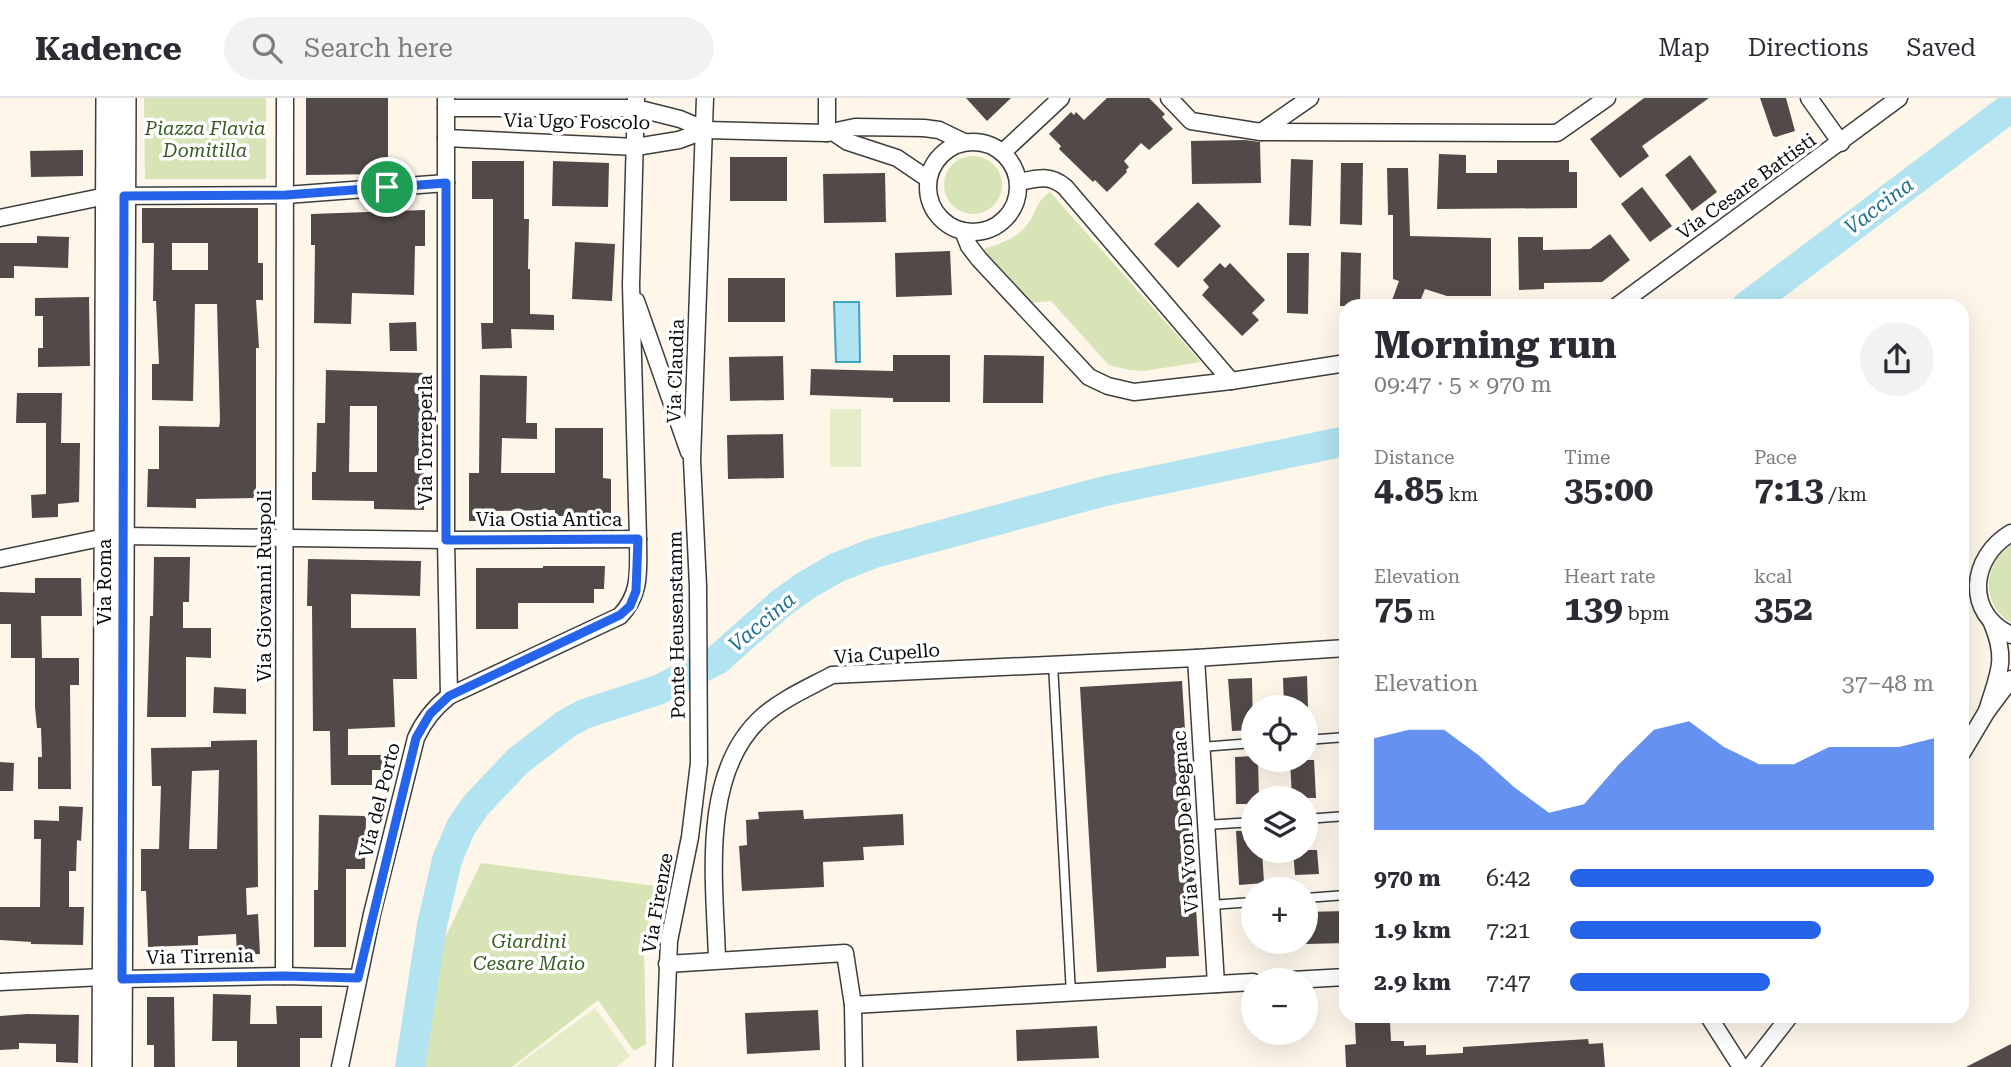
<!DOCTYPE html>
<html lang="en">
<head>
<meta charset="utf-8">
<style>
	:root { --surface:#fff; --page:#f2f2f3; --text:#2b2b33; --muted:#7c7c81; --line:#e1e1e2; --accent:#2563eb }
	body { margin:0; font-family:"Roboto Serif",serif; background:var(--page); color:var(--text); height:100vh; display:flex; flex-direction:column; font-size:26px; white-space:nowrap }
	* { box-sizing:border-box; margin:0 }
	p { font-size:23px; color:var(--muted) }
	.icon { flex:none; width:38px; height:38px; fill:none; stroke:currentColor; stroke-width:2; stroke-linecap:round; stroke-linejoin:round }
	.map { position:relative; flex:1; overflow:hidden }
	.details { position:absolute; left:1339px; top:201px; width:630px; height:724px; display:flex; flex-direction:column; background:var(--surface); border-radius:21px; box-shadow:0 7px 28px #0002 }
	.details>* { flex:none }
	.buttons { position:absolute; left:1241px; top:597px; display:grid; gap:14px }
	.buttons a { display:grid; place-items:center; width:77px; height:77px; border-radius:50%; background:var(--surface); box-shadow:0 7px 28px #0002; font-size:35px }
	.pin { position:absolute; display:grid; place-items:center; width:60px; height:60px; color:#fff; margin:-30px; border:4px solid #fff; border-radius:50%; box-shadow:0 2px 7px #0007 }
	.round { display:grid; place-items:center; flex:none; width:74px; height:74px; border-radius:37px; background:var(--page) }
	.head { display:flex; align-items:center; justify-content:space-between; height:119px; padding:0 35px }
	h1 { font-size:38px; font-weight:700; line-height:52px }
	.stats { display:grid; grid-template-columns:repeat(3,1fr); gap:10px; height:119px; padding:7px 35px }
	.stats div { display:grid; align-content:center }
	.stats b { font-size:35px; font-weight:700 }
	.stats small { font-size:19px; font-weight:400 }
	.stats p { font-size:19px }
	.chart { height:196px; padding:14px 35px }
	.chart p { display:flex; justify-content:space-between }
	.chart svg { width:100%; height:126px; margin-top:7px; fill:var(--accent); opacity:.7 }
	ul { padding:0 35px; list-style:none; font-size:23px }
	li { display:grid; grid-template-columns:112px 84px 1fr; align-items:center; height:52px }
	li i { height:18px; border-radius:9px; background:var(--accent) }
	header { display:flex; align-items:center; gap:42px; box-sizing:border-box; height:98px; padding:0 35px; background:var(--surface); border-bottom:2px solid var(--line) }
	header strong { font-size:33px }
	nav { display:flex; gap:38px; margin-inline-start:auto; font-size:24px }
	.search { width:490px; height:63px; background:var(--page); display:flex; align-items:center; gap:18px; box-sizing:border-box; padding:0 24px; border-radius:38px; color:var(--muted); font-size:26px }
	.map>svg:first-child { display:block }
	.green { fill:#d6e4b6 }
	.pitch { fill:#e5ecc7 }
	.water { fill:#b2e3f1; stroke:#3fa3c2; stroke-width:2 }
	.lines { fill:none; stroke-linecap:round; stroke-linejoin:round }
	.river { stroke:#b2e3f1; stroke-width:30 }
	.building { fill:#524a48; fill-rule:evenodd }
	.service-casing { stroke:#3d3d3d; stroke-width:11 }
	.minor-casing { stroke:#3d3d3d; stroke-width:19 }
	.tertiary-casing { stroke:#3d3d3d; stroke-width:24 }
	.service { stroke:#fff; stroke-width:8 }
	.minor { stroke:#fff; stroke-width:16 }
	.tertiary { stroke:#fff; stroke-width:21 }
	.route-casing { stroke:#fff; stroke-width:14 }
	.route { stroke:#2563eb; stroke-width:9 }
	.labels { text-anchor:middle; stroke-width:7; stroke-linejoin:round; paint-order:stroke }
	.street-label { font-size:19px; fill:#0a0a0a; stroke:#fff }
	.park-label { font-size:19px; font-style:italic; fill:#375c21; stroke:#fff }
	.water-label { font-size:21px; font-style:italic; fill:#1f7291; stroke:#fff }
</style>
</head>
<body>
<header>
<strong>Kadence</strong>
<div class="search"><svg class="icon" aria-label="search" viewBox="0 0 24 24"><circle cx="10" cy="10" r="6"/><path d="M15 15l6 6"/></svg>Search here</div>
<nav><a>Map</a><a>Directions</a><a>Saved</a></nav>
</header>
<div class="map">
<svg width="2011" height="969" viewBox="0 0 2011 969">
	<rect width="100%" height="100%" fill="#fdf6e9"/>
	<!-- green -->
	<g class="green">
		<polygon points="144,0 266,0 266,81 145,81"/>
		<circle cx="973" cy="87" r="29"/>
		<path d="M1050,94L1201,264L1144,273L1129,272L1109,267L1051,203L1031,205L983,151C1001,146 1021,139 1031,121C1037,110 1038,102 1050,94Z"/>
		<path d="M2011,446V525C1980,505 1983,467 2011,446Z"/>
		<polygon points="481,765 655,788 644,850 646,946 634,953 598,902 512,969 425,969 444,842"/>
	</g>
	<!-- pitch -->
	<g class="pitch">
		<rect x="830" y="311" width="31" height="58"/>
		<polygon points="595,910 630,958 616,969 515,969"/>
	</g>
	<!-- water -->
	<polygon class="water" points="834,204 859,204 860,264 836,264"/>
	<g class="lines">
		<!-- river -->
		<g class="river">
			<polyline points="1747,208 2011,9"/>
			<polyline points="410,969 432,827 447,762 461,729 476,707 518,663 566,626 584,616 658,592 717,562 780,506 805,488 836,470 874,455 1105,393 1346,343"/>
		</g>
	</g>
	<!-- building -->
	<g class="building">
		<polygon points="306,0 388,0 388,76 306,77"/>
		<polygon points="966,0 1011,0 987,23"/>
		<polygon points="1107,0 1149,0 1165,16 1162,19 1173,31 1149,52 1141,45 1124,63 1129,69 1126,72 1127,74 1107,94 1095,82 1093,84 1059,51 1061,48 1049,36 1071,14 1074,17 1076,14 1084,22"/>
		<polygon points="1644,0 1709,0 1642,48 1649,58 1620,80 1590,41"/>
		<polygon points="1760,0 1786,0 1795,33 1776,39 1773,38"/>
		<polygon points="1245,42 1260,44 1261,85 1192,86 1191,43"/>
		<polygon points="83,52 83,78 31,79 30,53"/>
		<polygon points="1439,56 1466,57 1466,75 1497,75 1497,62 1569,62 1569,74 1577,74 1577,110 1437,111"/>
		<polygon points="1690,57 1717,94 1692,113 1665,77"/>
		<rect x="730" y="59" width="57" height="44"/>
		<polygon points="1291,61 1313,62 1311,128 1289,127"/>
		<polygon points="472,63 524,63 524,121 529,121 528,171 530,171 530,216 554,217 554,232 511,231 512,250 482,251 481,225 493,225 493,101 472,101"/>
		<polygon points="553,63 609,65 608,109 552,108"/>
		<polygon points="1341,65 1363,65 1362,127 1340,126"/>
		<polygon points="1387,70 1408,70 1410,138 1491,140 1491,198 1447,198 1425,191 1418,208 1390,208 1399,183 1393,181 1393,117 1388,117"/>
		<polygon points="885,75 886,124 824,125 823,76"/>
		<polygon points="1642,89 1672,128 1650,144 1621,106"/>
		<polygon points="1198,104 1221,128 1178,170 1154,146"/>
		<path d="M142,110H258V165H263V202H256L259,250H256V400L196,401V410L147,409L148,371H159V328L219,329L220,323L217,206H195L193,303L152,302V266H159L156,203H153L154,145H142ZM172,145H208V172H172Z"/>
		<polygon points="425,112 425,148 415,148 414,197 352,195 351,226 314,225 315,147 311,147 311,116"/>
		<polygon points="1610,136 1630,162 1602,184 1544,185 1544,191 1519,192 1518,139 1543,139 1543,152 1590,151"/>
		<polygon points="37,138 69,139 68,170 14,168 14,180 0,180 0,145 37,145"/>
		<polygon points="575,144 615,146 612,203 572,201"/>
		<polygon points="950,153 952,197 896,199 895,155"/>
		<polygon points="1341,154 1361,155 1360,208 1340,208"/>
		<polygon points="1287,155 1309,155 1308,216 1287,215"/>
		<polygon points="1220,165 1225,170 1230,165 1265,202 1252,215 1259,222 1242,238 1202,197 1209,189 1203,182"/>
		<rect x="728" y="180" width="57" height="44"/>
		<polygon points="89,199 90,268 38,269 38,250 43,250 43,218 35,218 35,200"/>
		<polygon points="416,224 417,253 390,253 389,225"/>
		<polygon points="893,257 950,257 950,304 893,304 893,300 810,297 811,271 893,273"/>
		<polygon points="984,257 1044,258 1043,305 983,305"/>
		<polygon points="783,258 784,302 730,303 729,259"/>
		<path d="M326,272L423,275L424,412L374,411V403L312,402V374H316L317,325H325ZM350,308H377V374H349Z"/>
		<polygon points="480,277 527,278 526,325 537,325 537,341 502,340 501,375 555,375 555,330 603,330 603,380 611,381 611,418 555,418 555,412 489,413 489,423 469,423 469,375 479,375"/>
		<polygon points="17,295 62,295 61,345 80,345 79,404 58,406 58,419 32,420 31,397 46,396 46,325 16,325"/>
		<polygon points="783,336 784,380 728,381 727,337"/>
		<polygon points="154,459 190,459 189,504 183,504 183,530 211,530 211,560 186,559 186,619 147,619 150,518 153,518"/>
		<polygon points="308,461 421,463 420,498 351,496 351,530 416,530 417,581 393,581 395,629 348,631 348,657 383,657 383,672 372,672 372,687 331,687 330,633 313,633 312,508 307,508"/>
		<polygon points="543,468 605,468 604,491 594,491 594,505 518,505 518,531 476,531 476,470 543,470"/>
		<polygon points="35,480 81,480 82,518 41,518 42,560 79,560 79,587 70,587 71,691 38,691 38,659 42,659 41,630 37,630 35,609 35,560 11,560 11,526 0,526 0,494 35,495"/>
		<polygon points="1307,578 1308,609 1284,609 1283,580"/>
		<polygon points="1252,580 1253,632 1232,633 1228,581"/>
		<polygon points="1182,583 1199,858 1166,859 1166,870 1097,874 1080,589"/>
		<polygon points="214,589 246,591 246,616 213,615"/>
		<path d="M257,642L258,789L246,790L247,817L258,816L260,856L237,857L236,836L198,838V847L148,849L146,793H141V751H159L161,688H152L151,650L211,649V643ZM219,672L217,751H189L192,673Z"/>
		<polygon points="1253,658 1253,662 1258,662 1259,700 1253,700 1253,706 1236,706 1235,659"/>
		<polygon points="1290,662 1314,662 1316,700 1292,700"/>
		<polygon points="0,664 14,665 13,693 0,693"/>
		<polygon points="59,708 83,709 81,743 77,742 76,773 69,773 69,809 84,809 83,847 31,846 31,844 0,842 0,809 40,809 41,741 34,741 34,722 59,723"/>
		<polygon points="803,712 804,721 903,716 904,747 863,749 864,762 823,764 824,789 742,793 739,748 747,747 746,722 759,721 758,714"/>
		<polygon points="319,717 366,718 365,771 346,771 346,849 314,849 314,792 318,792"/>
		<polygon points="1253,732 1253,752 1262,752 1264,785 1239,787 1236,733"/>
		<polygon points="1293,752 1317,752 1319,776 1295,777"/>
		<polygon points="1346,813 1346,845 1306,846 1306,814"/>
		<polygon points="213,896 251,897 250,926 277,926 276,908 322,908 322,940 300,940 300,969 237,969 237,943 212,943"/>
		<polygon points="147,899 174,899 175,969 154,969 154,947 147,947"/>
		<polygon points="818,912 820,952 747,956 745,915"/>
		<polygon points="27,916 79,917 78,965 56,964 56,946 19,945 19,951 0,952 0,918"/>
		<polygon points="1390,924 1391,943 1404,943 1404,948 1426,947 1426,957 1463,955 1463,949 1588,941 1589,946 1603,945 1605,969 1346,969 1345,947 1356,946 1355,925"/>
		<polygon points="1097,928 1099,960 1017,963 1016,932"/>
		<polygon points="2011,946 2011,969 1966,969"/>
	</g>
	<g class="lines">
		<!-- service casing -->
		<g class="service-casing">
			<g id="service">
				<polyline points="1053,566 1071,896"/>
				<polyline points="1306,642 1346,639"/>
				<polyline points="1201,649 1253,645"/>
				<polyline points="1306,721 1346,718"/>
				<polyline points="1206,727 1253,724"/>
				<polyline points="1306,800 1346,797"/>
				<polyline points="1211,807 1253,804"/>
			</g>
		</g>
		<!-- minor casing -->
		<g class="minor-casing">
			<g id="minor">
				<polyline points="446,0 446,442 449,598"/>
				<polyline points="1169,0 1191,23 1261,34 1557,35 1607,0"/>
				<polyline points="1809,0 1841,45"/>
				<polyline points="446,10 636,10 680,21 706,32 827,35 855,29 924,30 939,32 964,44"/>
				<polyline points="833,34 848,44 897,60 928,81"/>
				<polyline points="1261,34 1310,0"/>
				<polyline points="827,35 827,0"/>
				<polyline points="446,40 636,49 679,42 706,32"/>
				<circle cx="973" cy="89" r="45"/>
				<polyline points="1003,54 1061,0"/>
				<polyline points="0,120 106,98 286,97 446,85"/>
				<path d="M963,133L969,148L979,161L1089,279L1108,288L1134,294L1231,283L1065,89C1050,76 1037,80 1019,84"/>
				<polyline points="636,203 689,354"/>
				<polyline points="1617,208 1899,0"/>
				<polyline points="1231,283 1346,265"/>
				<path d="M2011,435C1970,459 1964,515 2011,537"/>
				<polyline points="0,461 105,439 124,438 446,442 638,441"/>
				<polyline points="1196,560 1216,886"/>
				<path d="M1987,613C1998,576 2008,563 1992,525"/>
				<polyline points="1962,655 1987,613 2011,581"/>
				<path d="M717,861C715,785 699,676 762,619C782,601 808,590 832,577L1196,560L1346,550"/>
				<polyline points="667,866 845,855 853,907 854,969"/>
				<polyline points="284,878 285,0"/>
				<polyline points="1292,882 1346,879"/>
				<polyline points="0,884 103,879 122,881 284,878 358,880"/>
				<polyline points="853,907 1253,884"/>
				<polyline points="1709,919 1741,969"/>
				<path d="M340,969L372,816L416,640C424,622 434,610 449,598L620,518C642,495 638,471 638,441L631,187L636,0"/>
				<polyline points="664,969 669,843 690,739 699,665 698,488 692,362 705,0"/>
				<polyline points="1750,969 1789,919"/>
			</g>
		</g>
		<!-- tertiary casing -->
		<g class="tertiary-casing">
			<g id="tertiary">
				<polyline points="103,969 107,0"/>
				<polyline points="121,969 125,0"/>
			</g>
		</g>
		<!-- service -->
		<use href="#service" class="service"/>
		<!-- minor -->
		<use href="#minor" class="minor"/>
		<!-- tertiary -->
		<use href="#tertiary" class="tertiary"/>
	</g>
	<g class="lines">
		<!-- route casing -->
		<g class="route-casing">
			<polygon id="route" points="446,85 446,442 638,441 636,493 630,508 620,517 449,598 430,616 416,640 358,880 284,878 122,881 124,98 286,97"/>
		</g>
		<!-- route -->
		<use href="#route" class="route"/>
	</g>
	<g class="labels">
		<!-- street labels -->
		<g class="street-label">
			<text transform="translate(577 23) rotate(1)" y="7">Via Ugo Foscolo</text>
			<text transform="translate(1746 88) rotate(-36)" y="7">Via Cesare Battisti</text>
			<text transform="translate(675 273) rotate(-88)" y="7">Via Claudia</text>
			<text transform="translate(425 342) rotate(-90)" y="7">Via Torreperla</text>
			<text x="549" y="428">Via Ostia Antica</text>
			<text transform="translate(104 484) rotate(-90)" y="7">Via Roma</text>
			<text transform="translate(264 488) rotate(-90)" y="7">Via Giovanni Ruspoli</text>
			<text transform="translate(676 527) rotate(-91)" y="7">Ponte Heusenstamm</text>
			<text transform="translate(887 555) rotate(-4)" y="7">Via Cupello</text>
			<text transform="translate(379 702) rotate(-76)" y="7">Via del Porto</text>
			<text transform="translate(1185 724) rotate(-94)" y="7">Via Yvon De Begnac</text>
			<text transform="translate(657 805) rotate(-80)" y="7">Via Firenze</text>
			<text transform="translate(200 858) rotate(-1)" y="7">Via Tirrenia</text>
		</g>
		<!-- park labels -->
		<g class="park-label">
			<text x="205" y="37">Piazza Flavia<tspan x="205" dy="22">Domitilla</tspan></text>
			<text x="529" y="850">Giardini<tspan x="529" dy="22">Cesare Maio</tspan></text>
		</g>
		<!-- water labels -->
		<g class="water-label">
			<text transform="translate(1879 108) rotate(-37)" y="7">Vaccina</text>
			<text transform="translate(762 524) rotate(-40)" y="7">Vaccina</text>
		</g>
	</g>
</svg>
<div class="buttons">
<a><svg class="icon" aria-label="locate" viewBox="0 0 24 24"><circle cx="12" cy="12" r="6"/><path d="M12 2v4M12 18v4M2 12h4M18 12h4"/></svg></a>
<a><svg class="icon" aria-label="layers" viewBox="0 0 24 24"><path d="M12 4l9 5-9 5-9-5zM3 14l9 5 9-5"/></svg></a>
<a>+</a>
<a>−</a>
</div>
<div class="pin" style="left:387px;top:89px;background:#1e9e55"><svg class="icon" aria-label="arrive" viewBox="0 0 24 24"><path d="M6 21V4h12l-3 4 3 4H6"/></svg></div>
<section class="details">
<div class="head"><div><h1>Morning run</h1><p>09:47 · 5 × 970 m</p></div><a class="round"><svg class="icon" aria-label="share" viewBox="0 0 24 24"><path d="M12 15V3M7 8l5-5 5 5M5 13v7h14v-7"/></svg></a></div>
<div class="stats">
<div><p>Distance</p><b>4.85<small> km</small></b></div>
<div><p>Time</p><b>35:00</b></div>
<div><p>Pace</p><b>7:13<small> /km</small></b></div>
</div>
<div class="stats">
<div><p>Elevation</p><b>75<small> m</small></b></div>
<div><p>Heart rate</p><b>139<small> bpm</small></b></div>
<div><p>kcal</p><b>352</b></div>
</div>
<div class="chart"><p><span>Elevation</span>37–48 m</p>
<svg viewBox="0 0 160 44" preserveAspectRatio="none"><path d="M0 44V12L10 9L20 9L30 18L40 29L50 38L60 35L70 21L80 9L90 6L100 15L110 21L120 21L130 15L140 15L150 15L160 12V44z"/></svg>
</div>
<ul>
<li><b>970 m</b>6:42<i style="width:100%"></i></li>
<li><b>1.9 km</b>7:21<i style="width:69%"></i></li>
<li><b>2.9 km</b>7:47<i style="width:55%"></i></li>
</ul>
</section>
</div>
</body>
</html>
